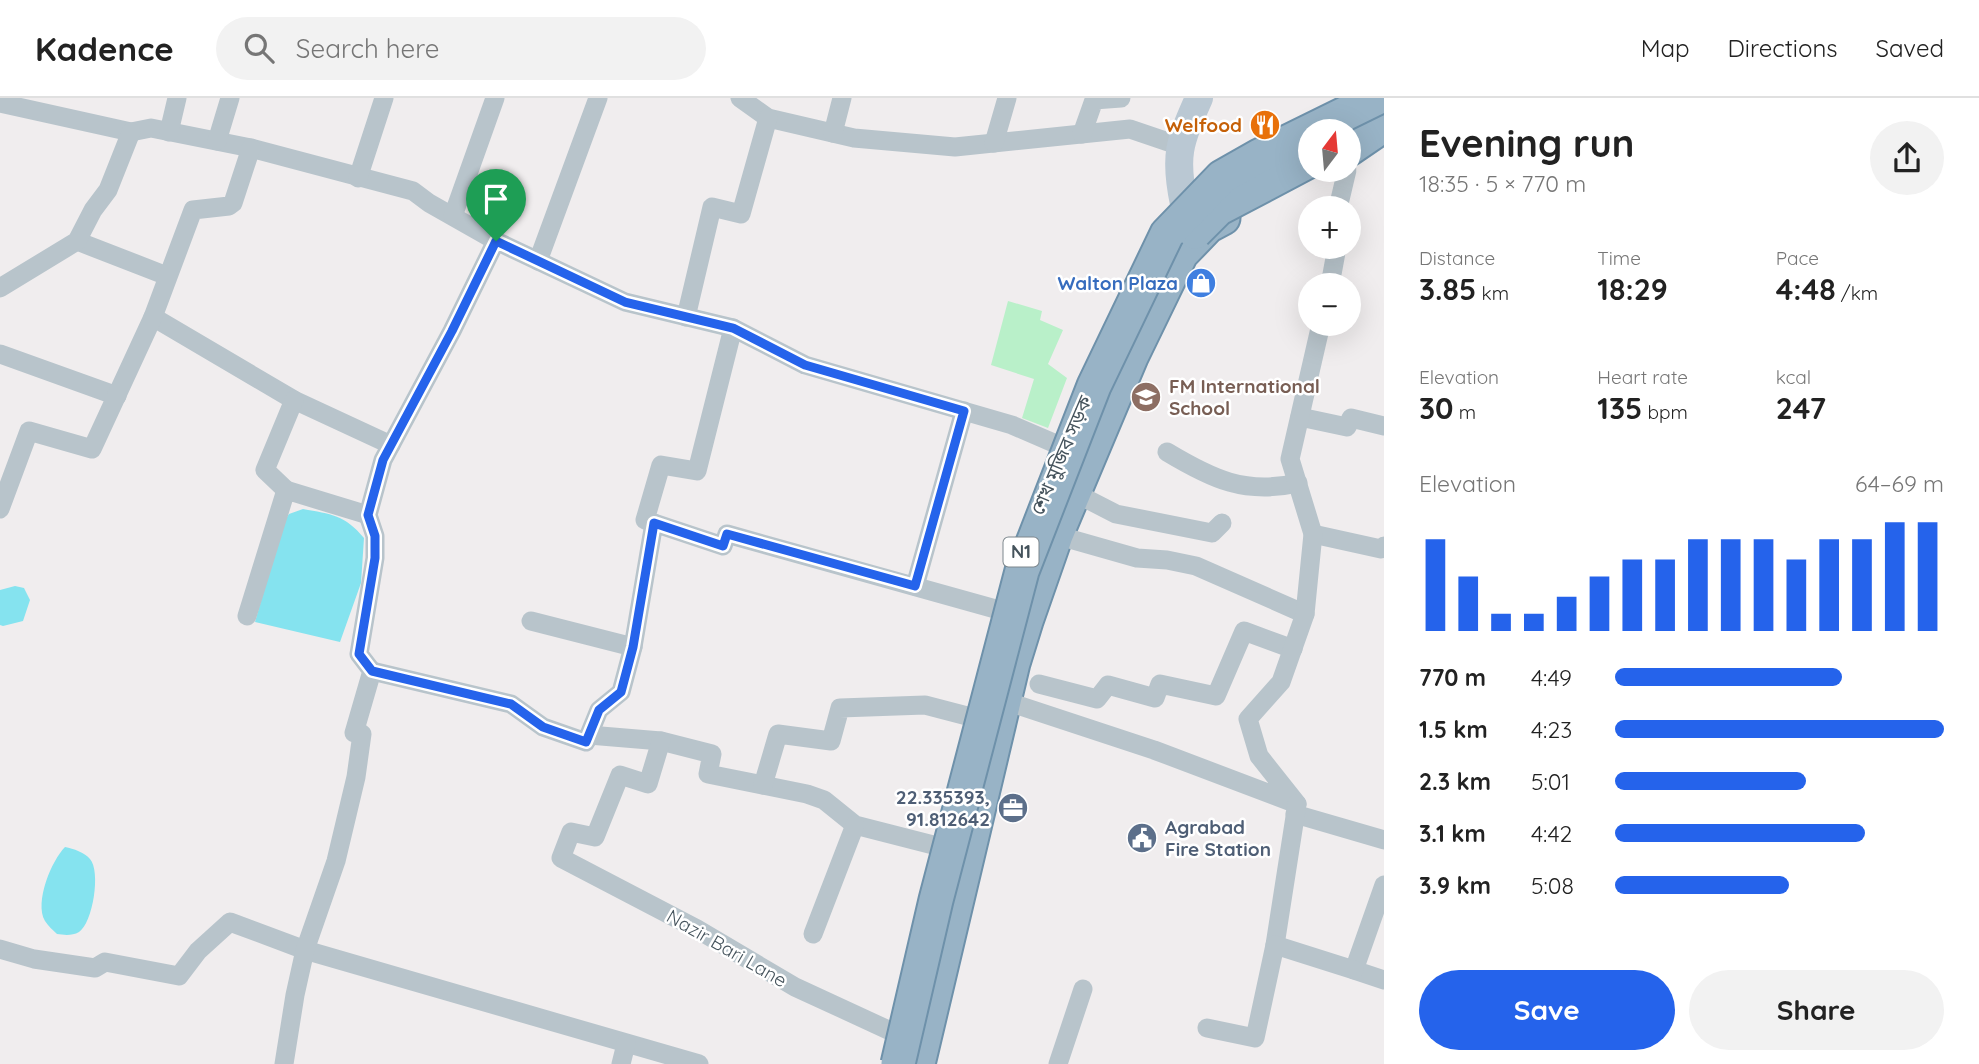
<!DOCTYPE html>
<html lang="en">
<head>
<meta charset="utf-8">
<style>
	:root { --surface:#fff; --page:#f2f2f2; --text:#222; --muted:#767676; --line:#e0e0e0; --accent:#2563eb }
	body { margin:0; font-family:Quicksand,"Noto Sans Bengali",sans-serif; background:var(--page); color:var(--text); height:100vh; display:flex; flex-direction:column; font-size:26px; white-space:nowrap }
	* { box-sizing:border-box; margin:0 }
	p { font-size:23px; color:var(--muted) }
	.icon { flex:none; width:38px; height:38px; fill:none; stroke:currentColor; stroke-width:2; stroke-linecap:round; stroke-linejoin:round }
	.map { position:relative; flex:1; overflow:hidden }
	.panel { display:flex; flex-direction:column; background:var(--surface); width:595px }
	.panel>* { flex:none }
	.needle { width:46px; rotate:16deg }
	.tools { position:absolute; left:1298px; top:21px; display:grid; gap:14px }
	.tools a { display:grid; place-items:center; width:63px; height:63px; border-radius:50%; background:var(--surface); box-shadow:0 7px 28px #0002; font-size:35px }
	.pin { position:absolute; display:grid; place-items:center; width:60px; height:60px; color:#fff; margin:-72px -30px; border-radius:50% 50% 50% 0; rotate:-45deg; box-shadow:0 0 7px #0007 }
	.pin .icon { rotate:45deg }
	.round { display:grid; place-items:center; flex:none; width:74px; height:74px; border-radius:37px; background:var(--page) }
	.head { display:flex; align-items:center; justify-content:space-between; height:119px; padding:0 35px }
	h1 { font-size:38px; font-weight:700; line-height:52px }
	.metrics { display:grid; grid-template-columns:repeat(3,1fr); gap:10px; height:119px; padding:7px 35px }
	.metrics div { display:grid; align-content:center }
	.metrics b { font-size:30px; font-weight:700 }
	.metrics small { font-size:19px; font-weight:400 }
	.metrics p { font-size:19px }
	.chart { height:196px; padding:14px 35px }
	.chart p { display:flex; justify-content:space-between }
	.chart svg { width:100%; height:126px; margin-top:7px; stroke:var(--accent); stroke-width:6 }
	.primary-button { display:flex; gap:14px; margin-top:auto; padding:14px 35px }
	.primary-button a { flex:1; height:80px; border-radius:42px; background:var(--accent); color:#fff; font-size:28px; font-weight:700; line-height:80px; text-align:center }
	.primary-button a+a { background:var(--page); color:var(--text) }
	ul { padding:0 35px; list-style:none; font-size:23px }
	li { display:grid; grid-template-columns:112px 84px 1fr; align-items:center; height:52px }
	li i { height:18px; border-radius:9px; background:var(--accent) }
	header { display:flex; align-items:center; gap:42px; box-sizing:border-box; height:98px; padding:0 35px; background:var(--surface); border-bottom:2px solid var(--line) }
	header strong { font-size:33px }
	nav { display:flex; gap:38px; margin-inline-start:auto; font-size:24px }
	.search { width:490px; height:63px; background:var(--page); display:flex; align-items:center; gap:18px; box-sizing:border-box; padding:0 24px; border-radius:38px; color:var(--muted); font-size:26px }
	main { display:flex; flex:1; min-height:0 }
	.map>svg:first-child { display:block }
	.green { fill:#b9f0c9 }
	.water { fill:#85e3ef }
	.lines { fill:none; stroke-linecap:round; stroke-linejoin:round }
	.trunk-casing { stroke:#6e91aa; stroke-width:37 }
	.minor { stroke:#b8c4cb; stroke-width:19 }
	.secondary { stroke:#bac8d3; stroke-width:28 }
	.trunk { stroke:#98b3c6; stroke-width:33 }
	.trunk-bridge-casing { stroke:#6e91aa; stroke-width:37; stroke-linecap:butt }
	.trunk-bridge { stroke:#98b3c6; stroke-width:33 }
	.route-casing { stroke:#fff; stroke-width:14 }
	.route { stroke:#2563eb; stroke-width:9 }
	.labels { text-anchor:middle; stroke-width:5; stroke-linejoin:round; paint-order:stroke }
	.shield { fill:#fff; stroke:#7d878d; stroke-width:2 }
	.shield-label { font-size:18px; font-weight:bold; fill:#45535c }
	.food-label { font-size:19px; font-weight:bold; fill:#c56008; stroke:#fff; text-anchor:end }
	.shop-label { font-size:19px; font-weight:bold; fill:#366cbe; stroke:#fff; text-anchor:end }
	.education-label { font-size:19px; font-weight:bold; fill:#785e54; stroke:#fff; text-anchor:start }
	.street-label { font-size:19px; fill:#45535c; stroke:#fff }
	.service-label { font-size:19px; font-weight:bold; fill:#4e5e75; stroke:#fff; text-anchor:end }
</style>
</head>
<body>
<header>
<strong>Kadence</strong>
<div class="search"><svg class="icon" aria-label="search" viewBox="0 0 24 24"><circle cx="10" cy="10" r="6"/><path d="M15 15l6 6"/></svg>Search here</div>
<nav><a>Map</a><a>Directions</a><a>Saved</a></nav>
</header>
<main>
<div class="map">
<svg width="1384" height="966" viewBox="0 0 1384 966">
	<rect width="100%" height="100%" fill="#f0edee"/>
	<!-- green -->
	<polygon class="green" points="1008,203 1042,213 1040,222 1063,232 1048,266 1067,280 1048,330 1022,320 1034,281 991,267"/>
	<!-- water -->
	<g class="water">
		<path d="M303,411C331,416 345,417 364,440L361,485L340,544L255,524L283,425L289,416Z"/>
		<polygon points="15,488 24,490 30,502 23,523 3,528 0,527 0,492"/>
		<path d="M65,749C74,751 84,754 90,761C101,773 93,825 79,834C72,838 64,837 57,836C53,832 48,828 45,823C34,804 52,762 65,749Z"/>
	</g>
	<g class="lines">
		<!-- trunk casing -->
		<g class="trunk-casing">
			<g id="trunk">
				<polyline points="1349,51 1384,27"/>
				<polyline points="918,966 1013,565 1026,523 1056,437 1131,259 1181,156 1208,128 1223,120"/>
			</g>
		</g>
		<!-- minor -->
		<g class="minor">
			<polyline points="740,0 768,20 854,40 955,49 1130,31 1180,48"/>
			<polyline points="0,5 131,34 151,30 251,50 413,93 429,105 496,143 625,204 733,230 805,267 1012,327 1063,349"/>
			<polyline points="169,34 177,0"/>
			<polyline points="833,35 842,0"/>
			<polyline points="1082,36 1094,2 1121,0"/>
			<polyline points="217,43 230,0"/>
			<polyline points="994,45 1007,0"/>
			<polyline points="358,80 384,0"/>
			<polyline points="1338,110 1347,72"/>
			<polyline points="453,118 495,0"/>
			<polyline points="77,143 167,178"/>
			<polyline points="538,163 598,0"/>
			<polyline points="1330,187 1337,149"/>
			<polyline points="0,190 77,143 93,112 108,92 131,34"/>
			<polyline points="153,219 294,302 391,347"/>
			<polyline points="686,219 712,109 741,116 768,20"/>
			<polyline points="0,256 117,298"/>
			<polyline points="1300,319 1347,329 1351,320 1384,328"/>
			<path d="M1167,354C1212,381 1245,397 1298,385"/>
			<polyline points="286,392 265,372 294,302"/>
			<polyline points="1075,395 1116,416 1212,435 1222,425"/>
			<polyline points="0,411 29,333 92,351 153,219 193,112 229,108 233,105 251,50"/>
			<polyline points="654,425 645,422 661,367 697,373 733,230"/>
			<polyline points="1313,436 1381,451 1384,448"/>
			<polyline points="1056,437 1137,460 1167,462 1196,468 1305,516"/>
			<polyline points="915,488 964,313"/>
			<polyline points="247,518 286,392 368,417"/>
			<polyline points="633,549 654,425 723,448 727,436 999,512"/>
			<polyline points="372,573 511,606 543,629 586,644 599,612 621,594 633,549 531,523"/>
			<polyline points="1039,586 1097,601 1108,587 1155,600 1160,586 1216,598 1244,533 1293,551"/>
			<polyline points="1005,603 1154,652 1297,706 1259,658 1248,621 1281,584 1305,516 1313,436 1290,361 1321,226"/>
			<polyline points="589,637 661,643 712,656 708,676 807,696 824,702 855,727 941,749"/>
			<polyline points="661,643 648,686 620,677 595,739 571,734 561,760 697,831 795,889 897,936"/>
			<polyline points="763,687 778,636 831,643 840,610 925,607 971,619"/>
			<polyline points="1295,716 1384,742"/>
			<polyline points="1384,787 1354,872 1384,882"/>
			<polyline points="813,836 855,727"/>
			<polyline points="1275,847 1297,706"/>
			<polyline points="0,851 34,861 95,870 105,864 179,878 198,853 230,824 305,852 699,966"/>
			<polyline points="1207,930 1255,940 1275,847 1354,872"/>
			<polyline points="284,966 295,897 305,852 336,763 356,679 362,636 354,635 372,573 359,556 375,460 375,438 368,417 383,362 452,233 496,143"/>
			<polyline points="621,966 626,946"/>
			<polyline points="1058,966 1083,891"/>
		</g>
		<!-- secondary -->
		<path class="secondary" d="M1184,106C1174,58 1179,45 1199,0"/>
		<!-- trunk -->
		<use href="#trunk" class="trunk"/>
		<!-- trunk-bridge casing -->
		<g class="trunk-bridge-casing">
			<g id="trunk-bridge">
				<polyline points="1195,134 1218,111 1311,62"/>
				<polyline points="898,966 936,802 1022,473 1094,288 1167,136 1222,79 1259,58 1377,0"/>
			</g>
		</g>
		<!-- trunk-bridge -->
		<use href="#trunk-bridge" class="trunk-bridge"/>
	</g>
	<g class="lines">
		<!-- route casing -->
		<g class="route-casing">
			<polygon id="route" points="496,143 625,204 733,230 805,267 964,313 915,488 727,436 723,448 654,425 633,549 621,594 599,612 586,644 543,629 511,606 372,573 359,556 375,460 375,438 368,417 383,362 452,233"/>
		</g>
		<!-- route -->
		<use href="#route" class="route"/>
	</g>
	<!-- icons -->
	<defs>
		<g id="restaurant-disc" transform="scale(1.575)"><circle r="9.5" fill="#e8710a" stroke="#fff"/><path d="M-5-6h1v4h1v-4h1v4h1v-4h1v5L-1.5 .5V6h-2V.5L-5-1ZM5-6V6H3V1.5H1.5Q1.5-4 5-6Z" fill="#fff"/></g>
		<g id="shop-disc" transform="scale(1.575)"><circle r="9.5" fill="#3f7fe0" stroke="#fff"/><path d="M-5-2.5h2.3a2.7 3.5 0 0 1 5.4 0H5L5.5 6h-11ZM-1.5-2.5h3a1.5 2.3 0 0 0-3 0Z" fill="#fff"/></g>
		<g id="school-disc" transform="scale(1.575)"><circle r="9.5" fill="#8d6e63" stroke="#fff"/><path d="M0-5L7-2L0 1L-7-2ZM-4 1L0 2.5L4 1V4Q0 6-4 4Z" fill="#fff"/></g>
		<g id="office-disc" transform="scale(1.575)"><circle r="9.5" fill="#5c6f8a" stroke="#fff"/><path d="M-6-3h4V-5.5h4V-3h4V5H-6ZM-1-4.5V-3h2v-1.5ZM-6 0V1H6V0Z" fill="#fff"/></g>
		<g id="civic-disc" transform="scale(1.575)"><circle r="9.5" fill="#5c6f8a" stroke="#fff"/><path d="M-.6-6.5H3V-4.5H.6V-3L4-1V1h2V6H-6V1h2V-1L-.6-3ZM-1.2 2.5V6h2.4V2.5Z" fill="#fff"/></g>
	</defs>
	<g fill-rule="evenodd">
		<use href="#restaurant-disc" x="1265" y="27"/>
		<use href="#shop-disc" x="1201" y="185"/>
		<use href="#school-disc" x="1146" y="299"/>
		<use href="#office-disc" x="1013" y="710"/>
		<use href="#civic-disc" x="1142" y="740"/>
	</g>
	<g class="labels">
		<!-- shield labels -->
		<rect class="shield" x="1003.5" y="439.5" width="35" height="29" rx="5"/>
		<g class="shield-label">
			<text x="1021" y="460">N1</text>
		</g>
		<!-- food labels -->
		<g class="food-label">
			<text x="1242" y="34">Welfood</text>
		</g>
		<!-- shop labels -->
		<g class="shop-label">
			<text x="1178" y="192">Walton Plaza</text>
		</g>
		<!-- education labels -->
		<g class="education-label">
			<text x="1169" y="295">FM International<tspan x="1169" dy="22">School</tspan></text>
		</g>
		<!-- street labels -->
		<g class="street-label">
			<text transform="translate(1061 357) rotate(-67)" y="7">শেখ মুজিব সড়ক</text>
			<text transform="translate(727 850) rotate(30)" y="7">Nazir Bari Lane</text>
		</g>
		<!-- service labels -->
		<g class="service-label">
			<text x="990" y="706">22.335393,<tspan x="990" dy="22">91.812642</tspan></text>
			<text x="1165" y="736" text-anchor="start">Agrabad<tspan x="1165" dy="22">Fire Station</tspan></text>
		</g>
	</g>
</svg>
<div class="tools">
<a><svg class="needle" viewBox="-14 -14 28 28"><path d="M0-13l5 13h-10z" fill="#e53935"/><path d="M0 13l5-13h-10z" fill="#767676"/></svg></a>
<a>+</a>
<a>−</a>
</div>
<div class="pin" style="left:496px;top:143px;background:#1e9e55"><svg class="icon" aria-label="arrive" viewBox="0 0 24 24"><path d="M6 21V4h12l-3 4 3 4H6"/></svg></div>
</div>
<section class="panel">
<div class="head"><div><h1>Evening run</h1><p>18:35 · 5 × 770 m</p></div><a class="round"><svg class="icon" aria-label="share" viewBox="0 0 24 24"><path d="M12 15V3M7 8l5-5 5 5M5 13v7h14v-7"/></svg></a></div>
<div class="metrics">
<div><p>Distance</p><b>3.85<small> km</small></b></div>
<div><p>Time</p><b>18:29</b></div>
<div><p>Pace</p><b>4:48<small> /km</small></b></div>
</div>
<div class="metrics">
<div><p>Elevation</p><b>30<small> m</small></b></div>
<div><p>Heart rate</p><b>135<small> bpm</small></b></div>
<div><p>kcal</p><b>247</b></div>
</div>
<div class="chart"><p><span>Elevation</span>64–69 m</p>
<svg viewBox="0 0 160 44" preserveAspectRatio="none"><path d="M5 44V12M15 44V25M25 44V38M35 44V38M45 44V32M55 44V25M65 44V19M75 44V19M85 44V12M95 44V12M105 44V12M115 44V19M125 44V12M135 44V12M145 44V6M155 44V6"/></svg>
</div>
<ul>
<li><b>770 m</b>4:49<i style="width:69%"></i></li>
<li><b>1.5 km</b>4:23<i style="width:100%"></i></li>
<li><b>2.3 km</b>5:01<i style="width:58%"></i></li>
<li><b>3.1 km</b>4:42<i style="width:76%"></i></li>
<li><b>3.9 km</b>5:08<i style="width:53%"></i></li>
</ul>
<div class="primary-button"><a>Save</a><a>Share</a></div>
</section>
</main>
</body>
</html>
